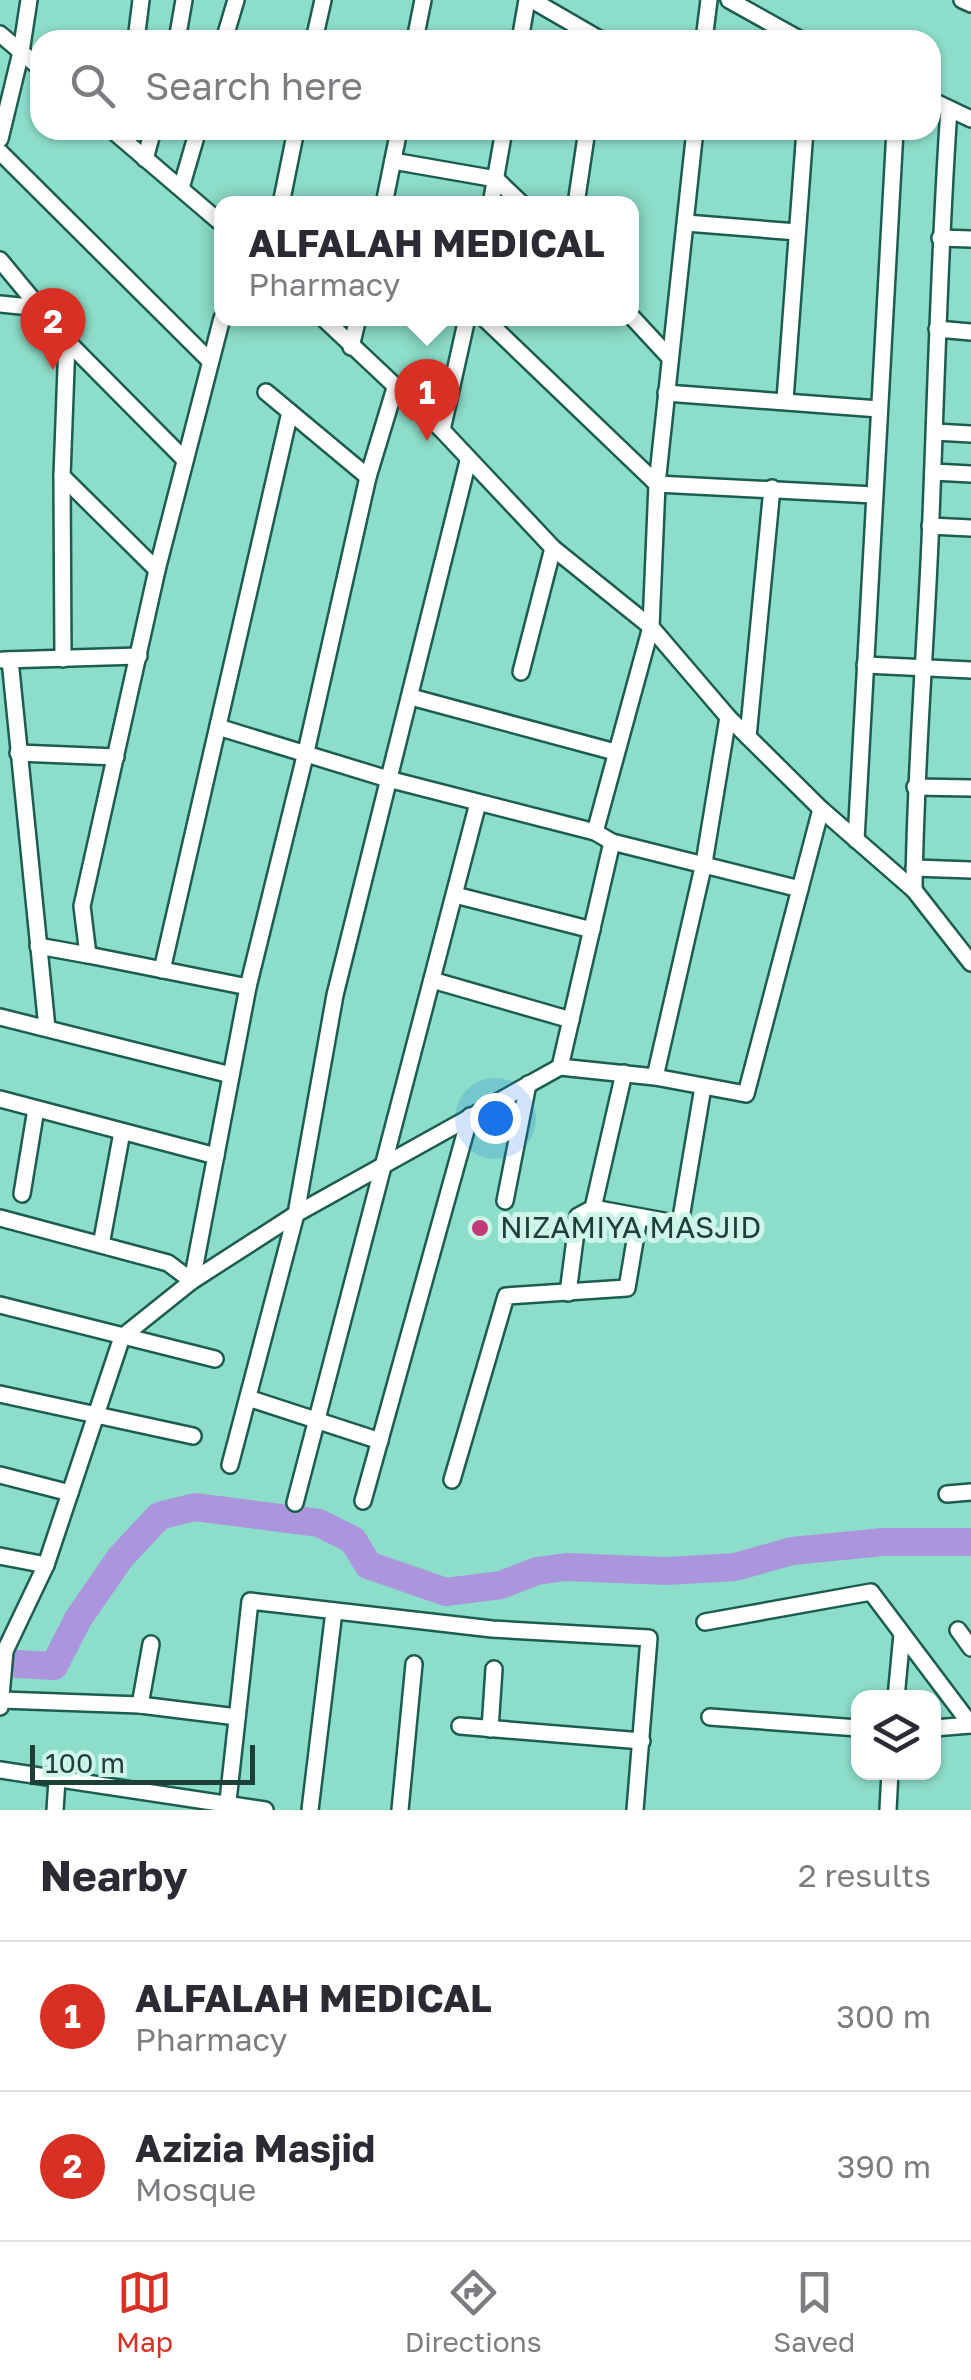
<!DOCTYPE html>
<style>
:root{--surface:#fff;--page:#f7f7f7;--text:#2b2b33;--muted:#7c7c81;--line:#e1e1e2;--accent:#d93025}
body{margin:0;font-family:"Golos Text",sans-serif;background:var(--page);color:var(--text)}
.controls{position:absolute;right:30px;bottom:30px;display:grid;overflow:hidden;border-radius:20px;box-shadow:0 2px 8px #0004}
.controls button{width:90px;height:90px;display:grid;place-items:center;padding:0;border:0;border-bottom:2px solid var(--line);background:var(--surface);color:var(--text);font:50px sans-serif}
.scale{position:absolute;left:30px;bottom:25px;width:225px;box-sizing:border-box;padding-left:10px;border:5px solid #1d3f38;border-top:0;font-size:28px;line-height:35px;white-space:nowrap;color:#1d3f38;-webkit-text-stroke:8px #cef5ea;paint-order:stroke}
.you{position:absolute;left:495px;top:1118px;width:35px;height:35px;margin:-25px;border:8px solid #fff;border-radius:50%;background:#1a73e8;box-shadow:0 0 0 15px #1a73e833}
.badge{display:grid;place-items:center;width:65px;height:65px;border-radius:50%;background:var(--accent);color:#fff;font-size:32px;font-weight:700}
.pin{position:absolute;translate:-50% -82px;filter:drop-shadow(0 2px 5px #0008)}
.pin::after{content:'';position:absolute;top:52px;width:35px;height:30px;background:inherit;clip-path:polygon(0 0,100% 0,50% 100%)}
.popup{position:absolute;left:214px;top:196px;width:425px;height:130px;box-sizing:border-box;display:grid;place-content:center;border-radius:20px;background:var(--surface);filter:drop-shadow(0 2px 8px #0005);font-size:32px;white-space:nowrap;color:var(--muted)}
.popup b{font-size:38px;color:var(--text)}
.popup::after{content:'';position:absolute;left:50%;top:100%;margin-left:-20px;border:20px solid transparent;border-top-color:var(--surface)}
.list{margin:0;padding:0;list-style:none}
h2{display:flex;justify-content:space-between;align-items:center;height:130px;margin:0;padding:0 40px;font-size:42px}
h2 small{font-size:32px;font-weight:400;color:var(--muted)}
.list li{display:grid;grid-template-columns:65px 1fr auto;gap:30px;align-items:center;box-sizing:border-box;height:150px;padding:0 40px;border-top:2px solid var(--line)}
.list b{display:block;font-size:38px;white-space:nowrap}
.list p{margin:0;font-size:32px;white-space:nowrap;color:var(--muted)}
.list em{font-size:32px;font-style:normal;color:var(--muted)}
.icon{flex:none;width:55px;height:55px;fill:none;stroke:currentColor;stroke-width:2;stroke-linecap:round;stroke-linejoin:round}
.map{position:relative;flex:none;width:971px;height:1810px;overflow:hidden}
.search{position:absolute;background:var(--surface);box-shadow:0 2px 8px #0004;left:30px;right:30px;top:30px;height:110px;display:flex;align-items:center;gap:25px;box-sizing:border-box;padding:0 35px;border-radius:30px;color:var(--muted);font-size:38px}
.sheet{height:430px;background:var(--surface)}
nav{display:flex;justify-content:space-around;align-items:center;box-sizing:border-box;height:140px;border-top:2px solid var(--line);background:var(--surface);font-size:28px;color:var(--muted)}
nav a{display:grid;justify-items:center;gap:5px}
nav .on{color:var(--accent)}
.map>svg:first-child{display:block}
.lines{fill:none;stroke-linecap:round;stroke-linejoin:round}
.river{stroke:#ab96de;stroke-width:28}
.minor-casing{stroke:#1d5d50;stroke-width:20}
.minor{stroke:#fff;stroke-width:15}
.poi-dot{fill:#c23a78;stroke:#cef5ea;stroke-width:4}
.labels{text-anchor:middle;stroke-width:10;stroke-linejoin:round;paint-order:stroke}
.poi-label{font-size:30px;fill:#1d3f38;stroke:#cef5ea;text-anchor:start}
</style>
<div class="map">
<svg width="971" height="1810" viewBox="0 0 971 1810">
<rect width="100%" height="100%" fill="#8cddc9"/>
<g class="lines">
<path class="river" d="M0 1663 54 1666 78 1619 120 1558 159 1516 195 1507 319 1523 353 1540 368 1565 446 1592 501 1585 537 1571 566 1567 667 1571 735 1567 792 1551 883 1542H971"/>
<g class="minor-casing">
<g id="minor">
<path d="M532 0 601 40"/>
<path d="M729 0 801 40"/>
<path d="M962 0 971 4"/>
<path d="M0 34 40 68"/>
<path d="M136 40 141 0"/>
<path d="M177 40 184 0"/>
<path d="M224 40 236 0"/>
<path d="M314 40 323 0"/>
<path d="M415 40 423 0"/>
<path d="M520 40 527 0"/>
<path d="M704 40 709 0"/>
<path d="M931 100 971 119"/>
<path d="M112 130 222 224"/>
<path d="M0 139 21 52 29 0"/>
<path d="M0 152 209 360"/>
<path d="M145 159 153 130"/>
<path d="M393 161 496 179 522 204"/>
<path d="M181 188 198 130"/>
<path d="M281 204 296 130"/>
<path d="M384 204 399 130"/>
<path d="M491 204 504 130"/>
<path d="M576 204 587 130"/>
<path d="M686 223 797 232"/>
<path d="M940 238 971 239"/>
<path d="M0 260 67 341 185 460"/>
<path d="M0 304 40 308"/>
<path d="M632 317 670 358"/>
<path d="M222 318 157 570 82 906 88 955 248 987"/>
<path d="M323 318 442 430 553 548 651 627 728 717 821 809 914 890 971 963"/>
<path d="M484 318 657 484 874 495"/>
<path d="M937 329 971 332"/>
<path d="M351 347 358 318"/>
<path d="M266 392 368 477"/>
<path d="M666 393 879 409"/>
<path d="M785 400 805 130"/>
<path d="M442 430 467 318"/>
<path d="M935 432 971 434"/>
<path d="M933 472 971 474"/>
<path d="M62 476 157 570"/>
<path d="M930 526 971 528"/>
<path d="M63 659 62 476 67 341"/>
<path d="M3 660 139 656"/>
<path d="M10 660 47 1028"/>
<path d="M865 665 971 670"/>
<path d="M521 672 553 548"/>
<path d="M411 697 615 752"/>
<path d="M218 727 388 779 595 832 612 842 800 889"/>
<path d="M748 737 772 488"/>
<path d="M18 753 116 757"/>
<path d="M915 787 971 788"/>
<path d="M595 832 651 627 657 484 695 130"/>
<path d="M856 840 895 130"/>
<path d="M914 868 971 870"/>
<path d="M914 890C915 774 925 658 930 541 936 397 939 253 949 109"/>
<path d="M455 895 592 930"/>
<path d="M38 946 88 955"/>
<path d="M162 970 290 412"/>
<path d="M432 980 571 1020"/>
<path d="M0 1017 231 1075"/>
<path d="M560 1067 612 842"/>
<path d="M655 1077 704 863 728 717"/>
<path d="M0 1099 216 1156"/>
<path d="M22 1194 36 1109"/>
<path d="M505 1201 528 1084"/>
<path d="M593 1208 680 1224 703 1087"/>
<path d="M0 1218 168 1263 192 1281 248 987 306 752 368 477 395 388"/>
<path d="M101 1245 122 1132"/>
<path d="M568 1293 578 1216 593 1208 624 1073"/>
<path d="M0 1305 215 1359"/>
<path d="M0 1394 193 1436"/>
<path d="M248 1398 380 1441"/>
<path d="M230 1465 296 1214 335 995 468 461"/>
<path d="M0 1475 70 1493"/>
<path d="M452 1480 506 1296 627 1288 639 1217"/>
<path d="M947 1494 971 1492"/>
<path d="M363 1501 470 1116"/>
<path d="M295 1503 478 803"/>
<path d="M0 1556 46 1565"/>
<path d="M705 1622 871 1592 971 1725"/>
<path d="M958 1630 971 1648"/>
<path d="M896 1698 902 1634"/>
<path d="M2 1700 140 1705 237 1717"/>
<path d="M140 1705 151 1644"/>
<path d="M0 1707 5 1651 46 1565 122 1337 192 1281 296 1214 560 1067 655 1077 746 1094 821 809"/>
<path d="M710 1717 858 1728"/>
<path d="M460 1726 642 1741"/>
<path d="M934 1728 971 1725"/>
<path d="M490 1729 494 1669"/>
<path d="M0 1770 265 1810"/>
<path d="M55 1810 57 1780"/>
<path d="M227 1810 250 1601 492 1629 649 1638 635 1810"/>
<path d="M310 1810 334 1611"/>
<path d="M400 1810 414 1664"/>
<path d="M888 1810 890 1772"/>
</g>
</g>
<use href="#minor" class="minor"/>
</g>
<circle class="poi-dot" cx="480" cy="1228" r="10"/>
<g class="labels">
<g class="poi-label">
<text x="500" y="1238">NIZAMIYA MASJID</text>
</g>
</g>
</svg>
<div class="controls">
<button><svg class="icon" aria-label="layers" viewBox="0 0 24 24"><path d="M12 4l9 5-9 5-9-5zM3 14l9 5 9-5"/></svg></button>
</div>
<div class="scale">100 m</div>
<div class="you"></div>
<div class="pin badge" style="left:427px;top:441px">1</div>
<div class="popup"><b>ALFALAH MEDICAL</b>Pharmacy</div>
<div class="pin badge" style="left:53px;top:370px">2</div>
<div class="search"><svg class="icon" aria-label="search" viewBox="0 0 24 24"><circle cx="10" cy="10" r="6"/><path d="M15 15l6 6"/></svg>Search here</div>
</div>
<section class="sheet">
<h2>Nearby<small>2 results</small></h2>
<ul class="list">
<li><span class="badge">1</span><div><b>ALFALAH MEDICAL</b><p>Pharmacy</p></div><em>300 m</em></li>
<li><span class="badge">2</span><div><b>Azizia Masjid</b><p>Mosque</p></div><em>390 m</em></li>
</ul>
</section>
<nav>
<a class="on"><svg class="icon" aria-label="map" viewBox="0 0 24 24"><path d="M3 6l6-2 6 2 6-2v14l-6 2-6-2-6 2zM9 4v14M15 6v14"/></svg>Map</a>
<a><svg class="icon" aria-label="directions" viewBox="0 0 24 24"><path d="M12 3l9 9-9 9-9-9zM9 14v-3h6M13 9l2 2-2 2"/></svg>Directions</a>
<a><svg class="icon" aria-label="saved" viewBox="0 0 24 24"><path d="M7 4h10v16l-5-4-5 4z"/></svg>Saved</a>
</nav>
